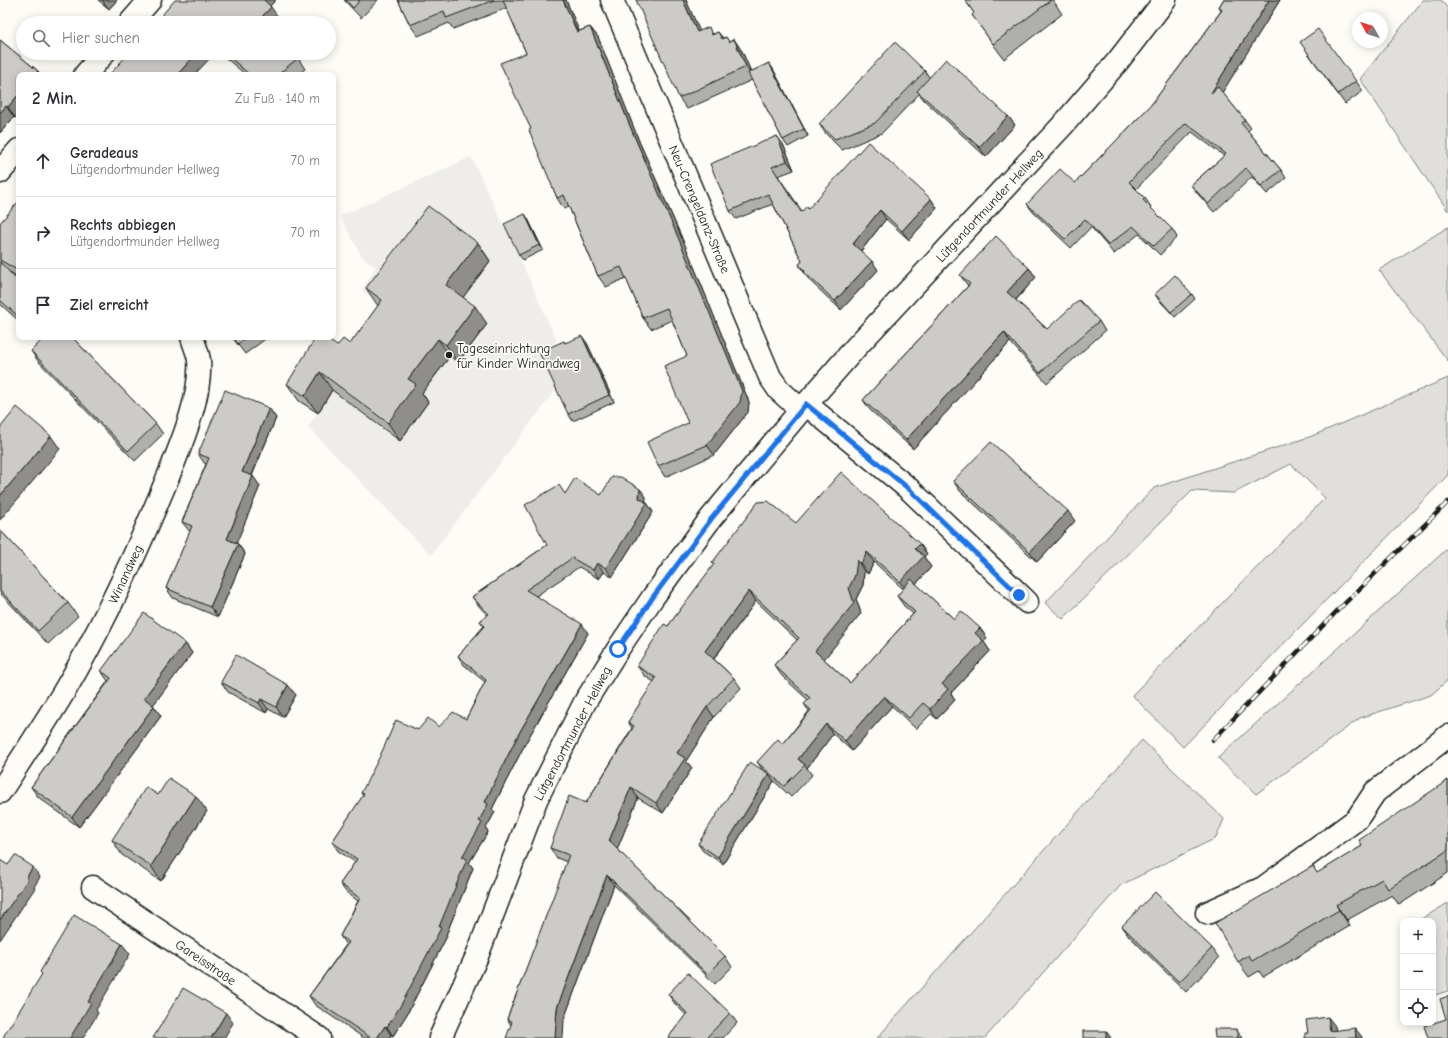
<!DOCTYPE html>
<html lang="de">
<meta charset="utf-8">
<style>
:root{--surface:#fff;--page:#f2f2f3;--text:#2b2b33;--muted:#7c7c81;--line:#e1e1e2}
body{margin:0;font-family:"Comic Neue",sans-serif;background:var(--page);color:var(--text)}
.controls{position:absolute;right:12px;bottom:12px;display:grid;overflow:hidden;border-radius:8px;box-shadow:0 2px 10px #0003}
.controls button{width:36px;height:36px;display:grid;place-items:center;padding:0;border:0;border-bottom:1px solid var(--line);background:var(--surface);color:var(--text);font:20px sans-serif}
.compass{position:absolute;left:1352px;top:12px;width:36px;height:36px;border-radius:50%;background:var(--surface);box-shadow:0 2px 10px #0003;rotate:309deg}
.stop{position:absolute;width:12px;height:12px;margin:-9px;border:3px solid #1a73e8;border-radius:50%;background:#fff}
.stop.end{background:#1a73e8;border-color:#fff;box-shadow:0 1px 4px #0008}
.list{margin:0;padding:0;list-style:none}
h2{display:flex;justify-content:space-between;align-items:center;height:52px;margin:0;padding:0 16px;font-size:17px}
h2 small{font-size:13px;font-weight:400;color:var(--muted)}
.list li{display:grid;grid-template-columns:26px 1fr auto;gap:12px;align-items:center;box-sizing:border-box;height:72px;padding:0 16px;border-top:1px solid var(--line)}
.list b{display:block;font-size:15px;white-space:nowrap}
.list p{margin:0;font-size:13px;white-space:nowrap;color:var(--muted)}
.list em{font-size:13px;font-style:normal;color:var(--muted)}
.icon{flex:none;width:22px;height:22px;fill:none;stroke:currentColor;stroke-width:2;stroke-linecap:round;stroke-linejoin:round}
.map{position:relative;flex:none;width:1448px;height:1038px;overflow:hidden}
.search{position:absolute;background:var(--surface);box-shadow:0 2px 10px #0003;left:16px;top:16px;width:320px;height:44px;display:flex;align-items:center;gap:10px;box-sizing:border-box;padding:0 14px;border-radius:22px;color:var(--muted);font-size:15px}
.panel{position:absolute;background:var(--surface);box-shadow:0 2px 10px #0003;left:16px;top:72px;width:320px;height:268px;border-radius:8px}
.map>svg:first-child{display:block}
.built{fill:#eeede9}
.green{fill:#e0dfdb;stroke:#7e7e7c}
.lines{fill:none;stroke-linecap:round;stroke-linejoin:round}
.minor-casing{stroke:#1c1c1c;stroke-width:25}
.major-casing{stroke:#1c1c1c;stroke-width:25}
.minor{stroke:#fdfcf7;stroke-width:22}
.major{stroke:#fdfcf7;stroke-width:22}
.rail-casing{stroke:#1c1c1c;stroke-width:4.5}
.rail{stroke:#fdfcf7;stroke-width:3;stroke-dasharray:9;stroke-linecap:butt}
.wall{fill:#afafac;stroke:#1c1c1c;fill-rule:evenodd}
.shaded-wall{fill:#8f8e8c;stroke:#1c1c1c}
.building{fill:#cccbc8;stroke:#1c1c1c}
.route{stroke:#1a73e8;stroke-width:5}
.poi-dot{fill:#1c1c1c;stroke:#fdfcf7;stroke-width:1.5}
.labels{text-anchor:middle;stroke-width:3.5;stroke-linejoin:round;paint-order:stroke}
.street-label{font-size:13px;fill:#1c1c1c;stroke:#fdfcf7}
.poi-label{font-size:13px;fill:#1c1c1c;stroke:#fdfcf7;text-anchor:start}
</style>
<div class="map">
<svg width="1448" height="1038" viewBox="0 0 1448 1038">
<rect width="100%" height="100%" fill="#fdfcf7"/>
<filter id="ink" filterUnits="userSpaceOnUse"><feTurbulence type="fractalNoise" baseFrequency=".025" numOctaves="2"/><feDisplacementMap in="SourceGraphic" scale="8" xChannelSelector="R" yChannelSelector="G"/><feConvolveMatrix kernelMatrix="1 2 1 2 8 2 1 2 1" color-interpolation-filters="sRGB"/></filter>
<g filter="url(#ink)">
<path class="built" d="M471 157 520 259 557 341 540 351 557 388 431 555 308 427 336 383 389 314 376 287 369 296 362 290 376 267 362 257 340 216Z"/>
<g class="green">
<path d="M1423 0H1441L1448 9V211L1360 79Z"/>
<path d="M1448 227V361L1379 270Z"/>
<path d="M1448 378V475L1183 747 1132 695 1325 498 1291 464 1234 493 1192 491 1063 619 1045 603 1154 488 1312 436Z"/>
<path d="M1448 548V680L1431 695 1360 718 1256 794 1218 758Z"/>
<path d="M1142 740 1224 819 1216 838 1121 885 985 1038H877Z"/>
<path d="M1448 903V991L1435 995 1433 991V921H1418Z"/>
</g>
<g class="lines">
<g class="minor-casing">
<g id="minor">
<path d="M612 0 770 377 779 390 801 410"/>
<path d="M130 23 150 0"/>
<path d="M85 75 104 53"/>
<path d="M0 172 19 150"/>
<path d="M806 404 909 489 1027 602"/>
<path d="M0 792C22 758 44 725 65 690 105 622 138 550 168 477 181 445 202 395 199 360 198 353 194 344 192 337"/>
<path d="M93 887 319 1038"/>
<path d="M1207 913 1263 888 1334 836 1357 819 1375 792 1448 736"/>
</g>
</g>
<g class="major-casing">
<path id="major" d="M440 1038 477 956 536 800 585 702 618 649 653 597 711 518 801 410 857 346 1062 126 1118 61 1165 0"/>
</g>
<use href="#minor" class="minor"/>
<use href="#major" class="major"/>
<g class="rail-casing">
<path id="rail" d="M1213 740 1337 611 1448 502"/>
</g>
<use href="#rail" class="rail"/>
</g>
<g class="wall">
<path d="M98 0H117L109 9Z"/>
<path d="M344 0H378L361 18Z"/>
<path d="M398 0H566L579 31 590 27 598 37 639 141 688 252 749 402 748 412 714 455 665 477 658 466 688 423 687 356 672 320 651 329 643 318 626 278 606 287 598 276 569 207 564 209 557 198 531 129 526 53 507 8 453 29 449 23 418 36 410 25Z"/>
<path d="M686 0 699 31 714 34 718 32 723 38 726 37 729 42 742 51 751 72 769 63 773 69 808 136 788 147 783 140 752 80 687 109 679 98Z"/>
<path d="M965 0H1053L1062 14 1004 59 972 15 974 13Z"/>
<path d="M1223 0H1280L1222 92 1245 120 1251 128 1248 131 1281 170 1286 178 1267 194 1252 177 1214 212 1197 193 1191 185 1224 156 1192 132 1136 189 1145 198 1151 207H1150L1172 229 1177 237 1160 255 1139 234 1114 254 1091 227 1071 248 1033 212 1027 204 1075 183 1151 105 1221 11 1219 7Z"/>
<path d="M0 40 38 71 40 75H19V113L15 118 14 117 0 133Z"/>
<path d="M1307 52 1356 81 1363 91 1345 104Z"/>
<path d="M216 53H292L298 58 305 69 297 75H246L221 54 220 56Z"/>
<path d="M925 71 929 77 1008 116 1015 125 986 157 924 100 919 94 882 133 842 150 826 134 819 124Z"/>
<path d="M783 144 794 170 778 176 802 211 807 206 809 209 931 199 937 208 909 240 886 219 861 251 878 270 841 310 810 281 799 265 802 261 773 204 736 219 730 211Z"/>
<path d="M19 203V278L10 272 19 282V321L0 304V223Z"/>
<path d="M528 219 543 250 523 260 519 255Z"/>
<path d="M478 243 490 261 463 297 487 324 458 363 450 356 422 393 428 402 400 441 332 390 318 413 299 401 287 384 337 346 350 344 378 306 366 288Z"/>
<path d="M1029 268 1036 277 1016 300 1047 329 1099 321 1105 331 1047 383 1010 342 913 449 870 410 863 400 968 286 960 275Z"/>
<path d="M1155 294H1192L1195 299 1175 317 1158 299Z"/>
<path d="M37 337H72L156 424 163 434 135 461 38 361 31 351 41 341Z"/>
<path d="M232 337H268L245 354Z"/>
<path d="M564 341 566 343H587L614 402 573 421 568 414Z"/>
<path d="M269 408 276 418 252 476 260 486 236 543 238 544 245 554 218 617 173 598 166 588 190 532 182 522 206 464H205L198 454Z"/>
<path d="M953 481 1075 521 1037 562 960 491Z"/>
<path d="M640 489 646 497 645 502 647 503 653 512 612 577 604 572 599 579 579 567 536 596 588 633 525 744 492 809 495 812 486 828 488 832 469 863 473 868 446 935 447 936 407 1014 393 1036 391 1035 389 1038H364L315 1005 309 996 346 945 340 936 358 901 346 892 340 884 355 862 338 851 332 842 363 796 361 793 418 730 439 727 466 719 485 682 464 665 458 656 484 626 480 621 487 615 478 605 472 597 547 545 565 494 601 495Z"/>
<path d="M796 523 920 544 927 554 924 557 931 567 916 584 954 619 987 638 984 642 990 651 951 693 955 700 937 719 931 714 916 729 892 706 852 751 833 734 807 768 812 775 791 797 774 781 723 864 703 851 698 844 763 770 757 762 783 744 809 711 804 704 808 700 782 676 774 665 797 640 756 601 714 659 734 678 741 688 714 717 686 761 692 768 663 813 638 798 617 849 725 956 732 967 715 984 614 885 564 1019 511 1025 507 1019 567 862 557 858 550 848 586 803 632 728 628 722 654 682 645 676 637 666 668 626 714 565 712 563ZM874 562 903 589 897 596 904 606 913 614 850 683 824 659 861 613 856 599 863 585 864 571 868 574Z"/>
<path d="M0 530 68 603 78 616 48 644 0 593Z"/>
<path d="M185 643 192 653 153 705 161 716 79 827 38 797 31 787 108 681 101 671Z"/>
<path d="M221 682 296 695 283 717 268 709 266 713 228 692Z"/>
<path d="M1448 780V873L1399 905 1392 895 1347 920 1350 926 1263 977 1259 971 1249 977 1238 962 1318 873 1362 846Z"/>
<path d="M158 795 207 811 161 881 122 855 112 840Z"/>
<path d="M1122 926 1212 948 1219 958 1186 992 1129 936Z"/>
<path d="M668 994 730 1013 737 1023 723 1038H668L686 1015 675 1004Z"/>
</g>
<g class="shaded-wall">
<path d="M102 0H117L109 9Z"/>
<path d="M263 0H276L269 7Z"/>
<path d="M563 0H566L584 43 577 32Z"/>
<path d="M683 0H686L705 43 697 32Z"/>
<path d="M1269 0H1280L1217 101 1211 93Z"/>
<path d="M271 7 278 17 273 23H259L258 21Z"/>
<path d="M590 27 598 37 639 141 688 252 749 402 748 412 714 455 707 445 742 391 632 131Z"/>
<path d="M734 39 742 51 754 79 746 67Z"/>
<path d="M197 53H215L194 75H177Z"/>
<path d="M218 53H221V54L220 56Z"/>
<path d="M769 63 773 69 808 136 804 129Z"/>
<path d="M38 71 40 75H35Z"/>
<path d="M19 94V113L15 118 8 107Z"/>
<path d="M6 106 14 117 0 133V113Z"/>
<path d="M1008 116 1015 125 986 157 979 147Z"/>
<path d="M777 136 783 144 794 170 787 161Z"/>
<path d="M931 199 937 208 909 240 902 231Z"/>
<path d="M880 210 886 219 859 253 853 244Z"/>
<path d="M525 214 528 219 543 250 539 245Z"/>
<path d="M478 243 490 261 459 303 446 285Z"/>
<path d="M872 261 878 270 841 310 835 301Z"/>
<path d="M1029 268 1036 277 1014 302 1007 292Z"/>
<path d="M475 306 487 324 458 363 446 345Z"/>
<path d="M1004 332 1010 342 913 449 906 440Z"/>
<path d="M582 336 587 343 614 402 609 395Z"/>
<path d="M438 339 450 356 422 393 428 402 400 441 388 423 408 379Z"/>
<path d="M320 372 332 390 318 413 305 396Z"/>
<path d="M269 408 276 418 249 482 242 472Z"/>
<path d="M51 436 60 449 0 520V496Z"/>
<path d="M253 476 260 486 234 549 227 539Z"/>
<path d="M640 489 646 497 645 506 647 503 653 512 612 577 606 568 639 498Z"/>
<path d="M1068 511 1075 521 1037 562 1030 552Z"/>
<path d="M238 544 245 554 218 617 210 607Z"/>
<path d="M920 544 927 554 924 557 931 567 908 593 900 582 915 549Z"/>
<path d="M867 552 874 562 868 574 861 564Z"/>
<path d="M857 560 864 571 863 585 856 599 861 613 822 662 815 651 849 588Z"/>
<path d="M597 563 604 572 599 579 593 570Z"/>
<path d="M749 591 756 601 712 661 705 651Z"/>
<path d="M582 624 588 633 525 744 492 809 495 812 486 828 488 832 469 863 473 868 446 935 447 936 407 1014 393 1036 387 1027 439 927 462 857 485 802 518 735Z"/>
<path d="M980 628 987 638 984 642 990 651 951 693 955 700 937 719 930 709 942 684 975 633Z"/>
<path d="M185 643 192 653 151 708 144 698Z"/>
<path d="M288 685 296 695 283 717 276 707Z"/>
<path d="M884 696 892 706 852 751 845 741Z"/>
<path d="M261 699 268 709 266 713 259 703Z"/>
<path d="M154 706 161 716 79 827 72 817Z"/>
<path d="M707 707 714 717 686 761 692 768 663 813 656 803 677 753Z"/>
<path d="M826 724 833 734 807 768 805 765 798 759Z"/>
<path d="M769 774 774 781 723 864 718 857Z"/>
<path d="M631 787 638 798 616 852 609 841Z"/>
<path d="M196 796 207 811 161 881 151 866Z"/>
<path d="M33 867 40 877 34 887 35 888 0 940V920L26 878Z"/>
<path d="M607 875 614 885 564 1019 563 1038H555L557 1008Z"/>
<path d="M1336 905 1347 920 1350 926 1339 910Z"/>
<path d="M122 944 130 954 96 1010 98 1013 83 1038H70L88 1002Z"/>
<path d="M226 1013 233 1023 224 1038H211Z"/>
<path d="M1328 1017 1335 1026 1337 1038 1330 1031Z"/>
<path d="M385 1026 391 1035 389 1038H377Z"/>
<path d="M1355 1028 1362 1037V1038H1356Z"/>
<path d="M1236 1029 1242 1038H1237Z"/>
<path d="M1106 1031 1111 1038H1106Z"/>
</g>
<g class="building">
<path d="M175 0H264L271 7 258 21 260 23H155Z"/>
<path d="M346 0H360L353 8Z"/>
<path d="M398 0H494L446 18 444 11 410 25Z"/>
<path d="M503 0H563L577 32 590 27 632 131 680 242 742 391 740 402 707 445 658 466 647 442 688 423 664 366 687 356 667 308 643 318 621 267 598 276 564 195 557 198 529 130 531 129 500 63 526 53Z"/>
<path d="M636 0H683L697 32 709 27 712 35 718 32 722 39 726 37 729 42 734 39 746 67 679 98Z"/>
<path d="M965 0H1051L993 44 972 15 974 13Z"/>
<path d="M1223 0H1269L1211 93 1218 87 1245 120 1241 123 1281 170 1261 186 1246 168 1208 204 1191 185 1226 154 1186 123 1129 182 1145 198 1143 200 1172 229 1154 246 1133 226 1108 245 1085 219 1065 239 1027 204 1060 169 1075 183 1151 105 1222 10 1219 7Z"/>
<path d="M1318 29 1356 81 1338 94 1300 42Z"/>
<path d="M0 40 38 71 35 75H19V94L8 107 6 106 0 113Z"/>
<path d="M895 42 925 71 875 123 835 139 819 124Z"/>
<path d="M129 53H197L177 75H109Z"/>
<path d="M225 53H292L298 58 281 72 285 75H250Z"/>
<path d="M946 59 1008 116 979 147 917 91Z"/>
<path d="M769 63 804 129 783 140 748 73Z"/>
<path d="M777 136 787 161 772 167 801 212 807 206 808 209 868 142 931 199 902 231 880 210 853 244 872 261 835 301 804 272 805 271 799 265 802 261 768 194 730 211 710 164Z"/>
<path d="M18 202 19 203V271L0 260V223Z"/>
<path d="M428 206 478 243 446 285 475 306 446 345 438 339 408 379 416 384 388 423 320 372 305 396 287 384 316 337H324L337 346 343 339 350 344 382 300 366 288Z"/>
<path d="M525 214 539 245 519 255 504 224Z"/>
<path d="M996 236 1029 268 1007 292 1047 329 1079 300 1099 321 1040 373 1004 332 906 440 863 400 970 284 960 275Z"/>
<path d="M0 262 19 282V317L0 300Z"/>
<path d="M1175 275 1192 294 1171 312 1155 294Z"/>
<path d="M582 336 609 395 568 414 539 352 564 341 565 343Z"/>
<path d="M42 337H72L156 424 128 451 31 351 43 339Z"/>
<path d="M233 337H247L238 344Z"/>
<path d="M225 390 269 408 242 472 253 476 227 539 238 544 210 607 166 588 192 526 182 522 209 458 198 454Z"/>
<path d="M17 407 51 436 0 496V428Z"/>
<path d="M991 442 1068 511 1030 552 953 481Z"/>
<path d="M841 472 920 544 915 549 924 556 900 582 867 552 861 564 857 560 855 575 849 588 854 603 815 651 850 683 915 612 897 596 911 579 954 619 961 611 980 628 975 633 983 641 942 684 948 689 930 709 923 703 909 718 884 696 845 741 826 724 798 759 805 765 784 786 757 762 778 739 783 744 811 710 804 704 810 698 774 665 799 638 749 591 705 651 734 678 707 707 677 753 685 758 656 803 631 787 609 841 725 956 707 974 607 875 557 1008 555 1038H506L512 1022 507 1019 569 855 550 848 569 796 586 803 634 726 628 722 656 678 637 666 664 624 668 626 714 564 712 563 758 502 768 501 796 523Z"/>
<path d="M612 477H621L640 489 639 498 647 503 606 568 597 563 593 570 572 558 526 590 582 624 518 735 485 802 488 804 479 821 482 823 462 857 467 859 439 927 441 928 401 1005 387 1027 385 1026 377 1038H371L309 996 349 942 340 936 360 898 340 884 357 859 332 842 364 794 361 793 380 756 396 720 418 730 428 718 439 727 453 712 466 719 486 680 458 656 484 626 480 621 489 614 472 597 547 545 525 505 559 485 565 494 575 478 601 495Z"/>
<path d="M0 530 68 603 38 631 0 590Z"/>
<path d="M144 613 185 643 144 698 154 706 72 817 31 787 111 678 101 671Z"/>
<path d="M236 655 288 685 276 707 261 699 259 703 221 682Z"/>
<path d="M750 762 769 774 718 857 698 844Z"/>
<path d="M169 778 196 796 151 866 112 840 146 787 158 795Z"/>
<path d="M1448 780V850L1388 889 1382 879 1336 905 1339 910 1252 961 1249 955 1238 962 1215 923 1313 866 1317 873 1362 846 1359 840Z"/>
<path d="M15 855 33 867 26 878 28 879 0 920V860L8 865Z"/>
<path d="M1155 892 1212 948 1179 982 1122 926Z"/>
<path d="M74 915 122 944 88 1002 91 1003 70 1038H5L3 1037 42 974 40 972Z"/>
<path d="M688 973 730 1013 706 1038H668L687 1013 668 994Z"/>
<path d="M183 988 226 1013 211 1038H153Z"/>
<path d="M1448 996V1038H1428L1424 1026 1446 1019 1440 999Z"/>
<path d="M1328 1017 1330 1031 1355 1028 1356 1038H1305V1033H1308L1306 1020Z"/>
<path d="M1214 1029H1236L1237 1038H1215Z"/>
<rect x="1083" y="1031" width="23" height="7"/>
</g>
</g>
<g class="lines" filter="url(#ink)">
<path class="route" d="M618 649 653 597 712 518 806 404 909 489 1019 595"/>
</g>
<circle class="poi-dot" cx="449" cy="355" r="4"/>
<g class="labels">
<g class="street-label">
<text transform="translate(989 205) rotate(-47)" y="5">Lütgendortmunder Hellweg</text>
<text transform="translate(700 209) rotate(67)" y="5">Neu-Crengeldanz-Straße</text>
<text transform="translate(125 574) rotate(-65)" y="5">Winandweg</text>
<text transform="translate(572 733) rotate(-62)" y="5">Lütgendortmunder Hellweg</text>
<text transform="translate(206 962) rotate(34)" y="5">Gareisstraße</text>
</g>
<g class="poi-label">
<text x="457" y="353">Tageseinrichtung<tspan x="457" dy="15">für Kinder Winandweg</tspan></text>
</g>
</g>
</svg>
<div class="controls">
<button>+</button>
<button>−</button>
<button><svg class="icon" aria-label="locate" viewBox="0 0 24 24"><circle cx="12" cy="12" r="6"/><path d="M12 2v4M12 18v4M2 12h4M18 12h4"/></svg></button>
</div>
<svg class="compass" viewBox="-18 -18 36 36"><path d="M0-13l5 13h-10z" fill="#e53935"/><path d="M0 13l5-13h-10z" fill="#7c7c81"/></svg>
<div class="stop" style="left:618px;top:649px"></div>
<div class="stop end" style="left:1019px;top:595px"></div>
<div class="search"><svg class="icon" aria-label="search" viewBox="0 0 24 24"><circle cx="10" cy="10" r="6"/><path d="M15 15l6 6"/></svg>Hier suchen</div>
<section class="panel">
<h2>2 Min.<small>Zu Fuß · 140 m</small></h2>
<ul class="list">
<li><svg class="icon" aria-label="ahead" viewBox="0 0 24 24"><path d="M12 20V5M6 11l6-6 6 6"/></svg><div><b>Geradeaus</b><p>Lütgendortmunder Hellweg</p></div><em>70 m</em></li>
<li><svg class="icon" aria-label="right" viewBox="0 0 24 24"><path d="M7 20v-9h11M14 6l5 5-5 5"/></svg><div><b>Rechts abbiegen</b><p>Lütgendortmunder Hellweg</p></div><em>70 m</em></li>
<li><svg class="icon" aria-label="arrive" viewBox="0 0 24 24"><path d="M6 21V4h12l-3 4 3 4H6"/></svg><div><b>Ziel erreicht</b></div></li>
</ul>
</section>
</div>
